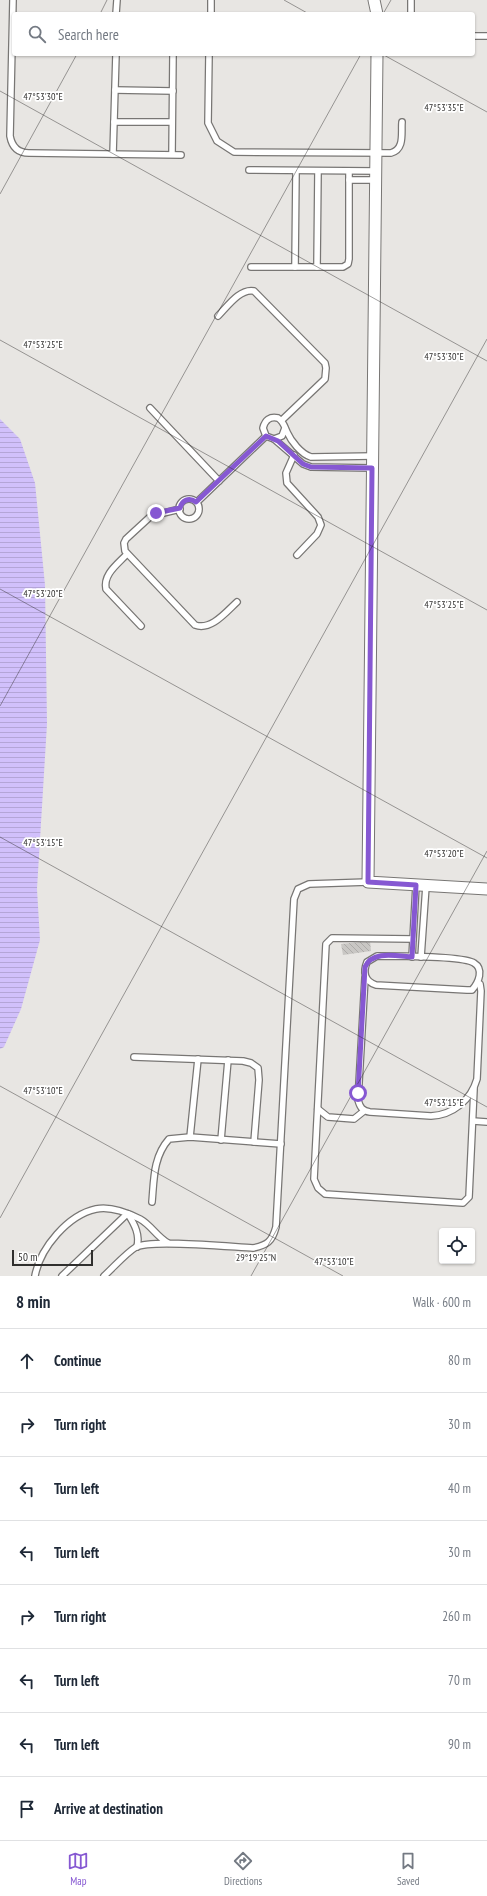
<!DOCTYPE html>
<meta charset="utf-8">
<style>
:root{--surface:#fff;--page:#f2f2f3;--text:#1f2937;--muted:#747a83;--line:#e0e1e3;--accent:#8658d2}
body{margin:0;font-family:"PT Sans Narrow",sans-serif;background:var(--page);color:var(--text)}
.controls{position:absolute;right:12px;bottom:12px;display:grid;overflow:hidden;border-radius:4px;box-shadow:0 1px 3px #0004}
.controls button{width:36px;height:36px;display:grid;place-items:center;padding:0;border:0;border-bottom:1px solid var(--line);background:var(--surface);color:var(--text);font:20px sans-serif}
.scale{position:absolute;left:12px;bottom:10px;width:81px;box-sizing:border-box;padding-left:4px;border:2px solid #302f2e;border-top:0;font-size:11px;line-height:14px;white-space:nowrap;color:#302f2e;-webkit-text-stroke:3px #fff;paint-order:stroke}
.stop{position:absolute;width:12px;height:12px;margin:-9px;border:3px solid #8658d2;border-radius:50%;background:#fff}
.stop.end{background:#8658d2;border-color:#fff;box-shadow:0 1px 4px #0008}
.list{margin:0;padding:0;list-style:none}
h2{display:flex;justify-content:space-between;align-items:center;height:52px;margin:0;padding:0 16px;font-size:17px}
h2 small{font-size:13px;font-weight:400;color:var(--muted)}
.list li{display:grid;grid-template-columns:26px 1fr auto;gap:12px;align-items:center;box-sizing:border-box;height:64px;padding:0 16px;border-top:1px solid var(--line)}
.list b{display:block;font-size:15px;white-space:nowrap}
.list em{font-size:13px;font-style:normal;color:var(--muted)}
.icon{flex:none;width:22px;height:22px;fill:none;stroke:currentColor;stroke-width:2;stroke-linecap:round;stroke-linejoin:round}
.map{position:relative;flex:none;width:487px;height:1276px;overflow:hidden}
.search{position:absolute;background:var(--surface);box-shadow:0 1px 3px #0004;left:12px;right:12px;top:12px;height:44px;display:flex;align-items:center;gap:10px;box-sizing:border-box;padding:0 14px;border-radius:4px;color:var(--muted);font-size:15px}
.sheet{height:564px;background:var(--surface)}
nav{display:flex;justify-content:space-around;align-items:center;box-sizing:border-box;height:56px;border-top:1px solid var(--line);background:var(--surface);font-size:11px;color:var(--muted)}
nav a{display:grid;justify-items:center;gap:2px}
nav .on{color:var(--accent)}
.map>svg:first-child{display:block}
.water{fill:url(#water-rules)}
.building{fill:url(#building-back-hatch)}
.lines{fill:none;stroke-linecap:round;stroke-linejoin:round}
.service-casing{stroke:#787674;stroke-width:8}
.minor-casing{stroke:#787674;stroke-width:13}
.service{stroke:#fff;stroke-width:5.5}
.minor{stroke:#fff;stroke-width:11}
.route{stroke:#8658d2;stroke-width:5}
.ticks{fill:none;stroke:#302f2e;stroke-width:1;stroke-opacity:0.45}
.ticks-label{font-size:10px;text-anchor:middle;fill:#302f2e;stroke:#fff;stroke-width:3.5;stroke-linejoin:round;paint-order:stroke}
</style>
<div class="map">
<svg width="487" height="1276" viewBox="0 0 487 1276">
<defs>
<pattern id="water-rules" width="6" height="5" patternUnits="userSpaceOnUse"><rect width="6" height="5" fill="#d1c0fb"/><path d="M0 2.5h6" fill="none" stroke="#b4a5d7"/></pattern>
<pattern id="building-back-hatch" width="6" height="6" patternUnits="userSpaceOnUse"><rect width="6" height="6" fill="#c9c7c4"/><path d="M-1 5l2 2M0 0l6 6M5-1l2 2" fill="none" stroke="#adaba9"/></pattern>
</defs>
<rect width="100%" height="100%" fill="#e8e6e3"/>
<path class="water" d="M0 419 20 439 35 483 45 585 47 724 37 889 40 940 21 1009 4 1047 0 1049Z"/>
<path class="building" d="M370 941 371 951 343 955 341 944Z"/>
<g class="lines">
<g class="service-casing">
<g id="service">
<path d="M13 0 10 136C12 147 18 153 29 153L181 155"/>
<path d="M116 14 117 0"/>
<path d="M211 14V0"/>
<path d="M411 14V0"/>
<path d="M473 36H487"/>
<path d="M209 54 208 123 217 141 234 152 391 153C405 149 401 133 402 122"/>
<path d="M115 90 173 91"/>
<path d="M114 122H172"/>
<path d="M113 154 116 54"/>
<path d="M172 154 173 54"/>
<path d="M249 170 376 171"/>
<path d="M349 180H375"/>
<path d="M251 267H343L348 264 349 259V171"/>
<path d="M295 267 296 171"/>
<path d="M317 267 318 171"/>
<path d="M218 316C227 307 240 288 254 291L325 363 326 368 325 379 282 420"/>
<path d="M150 408 219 481"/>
<path d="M285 428 282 436 274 439 266 436 263 428C265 420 270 416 278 418 284 422 284 426 287 432 291 441 301 454 311 457L373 456"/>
<path d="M274 439 303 464 311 467 372 468"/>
<path d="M294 455 286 473 287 483 318 517 321 525 317 534 297 555"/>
<circle cx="189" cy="509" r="10"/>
<path d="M197 502 266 436"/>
<path d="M180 509 151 516 126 539 124 543 125 551 195 625C211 631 226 612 237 602"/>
<path d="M127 554C118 564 103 574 106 589L141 626"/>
<path d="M413 939 332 938 326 944 314 1179 318 1188 325 1194 463 1203 469 1197 474 1089"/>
<path d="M377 956C393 956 464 956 474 963 484 969 479 982 472 990H467L376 985C364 981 363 972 367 962Z"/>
<path d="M412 957 416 885"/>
<path d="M421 957 426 886"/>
<path d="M365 978 358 1100C360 1107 362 1111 370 1112L431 1116C453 1115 471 1100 477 1079L481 991 480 984 478 983"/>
<path d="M134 1057 243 1061 251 1063 258 1068 259 1080 254 1142"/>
<path d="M318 1109 328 1117 354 1119 364 1111"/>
<path d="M473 1121 487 1122"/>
<path d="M190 1137 198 1059"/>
<path d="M221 1140 228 1060"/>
<path d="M152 1202C154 1180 153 1157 169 1139L190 1137 281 1144"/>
<path d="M128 1214C135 1225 140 1235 137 1247"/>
<path d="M35 1276C40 1248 68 1215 96 1209 110 1206 128 1213 140 1219 151 1225 157 1237 168 1243"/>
<path d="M62 1276 127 1214"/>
<path d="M104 1276C114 1267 125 1254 136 1247 151 1239 232 1247 253 1248 267 1245 272 1242 276 1227L294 899 298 889 309 884 368 882"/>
</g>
</g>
<g class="minor-casing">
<g id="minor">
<path d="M374 0 377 14"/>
<path d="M377 54 368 882 487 889"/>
</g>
</g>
<use href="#service" class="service"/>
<use href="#minor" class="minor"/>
</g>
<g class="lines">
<path class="route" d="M156 513 180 508C182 500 189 497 196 502L266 436 278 441 303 464 311 467 372 468 368 882 416 885 412 957C397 956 372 950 365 967L358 1093"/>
</g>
<path class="ticks" d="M284 0 309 14M100 14 107 0M383 14 391 0M382 54 487 112M0 91 487 361M0 194 77 54M0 340 487 610M0 589 487 858M0 706 361 54M0 837 487 1107M0 1086 343 1276M0 1218 487 339M251 1276 487 851"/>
<g class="ticks-label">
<text x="43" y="100">47°53'30"E</text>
<text x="444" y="111">47°53'35"E</text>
<text x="43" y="348">47°53'25"E</text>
<text x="444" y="360">47°53'30"E</text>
<text x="43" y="597">47°53'20"E</text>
<text x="444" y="608">47°53'25"E</text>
<text x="43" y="846">47°53'15"E</text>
<text x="444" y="857">47°53'20"E</text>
<text x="43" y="1094">47°53'10"E</text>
<text x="444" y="1106">47°53'15"E</text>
<text x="256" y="1261">29°19'25"N</text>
<text x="334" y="1265">47°53'10"E</text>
</g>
</svg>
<div class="controls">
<button><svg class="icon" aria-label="locate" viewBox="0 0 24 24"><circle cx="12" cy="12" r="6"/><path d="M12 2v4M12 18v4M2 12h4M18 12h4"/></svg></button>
</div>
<div class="scale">50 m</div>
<div class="stop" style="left:358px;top:1093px"></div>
<div class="stop end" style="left:156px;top:513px"></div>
<div class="search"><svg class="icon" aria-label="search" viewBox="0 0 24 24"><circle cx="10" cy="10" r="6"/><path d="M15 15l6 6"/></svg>Search here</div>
</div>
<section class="sheet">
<h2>8 min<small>Walk · 600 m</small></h2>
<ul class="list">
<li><svg class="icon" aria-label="ahead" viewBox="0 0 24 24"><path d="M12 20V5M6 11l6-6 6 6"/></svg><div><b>Continue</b></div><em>80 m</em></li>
<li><svg class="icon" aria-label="right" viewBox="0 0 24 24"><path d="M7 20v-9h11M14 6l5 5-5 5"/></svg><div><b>Turn right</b></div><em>30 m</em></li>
<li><svg class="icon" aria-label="left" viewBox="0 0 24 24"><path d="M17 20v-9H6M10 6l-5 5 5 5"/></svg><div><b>Turn left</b></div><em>40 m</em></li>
<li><svg class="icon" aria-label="left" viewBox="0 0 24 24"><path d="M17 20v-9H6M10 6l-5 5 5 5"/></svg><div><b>Turn left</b></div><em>30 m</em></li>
<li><svg class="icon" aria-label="right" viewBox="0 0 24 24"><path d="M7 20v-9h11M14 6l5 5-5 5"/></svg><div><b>Turn right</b></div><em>260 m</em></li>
<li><svg class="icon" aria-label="left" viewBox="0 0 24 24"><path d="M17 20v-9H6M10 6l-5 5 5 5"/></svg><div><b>Turn left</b></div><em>70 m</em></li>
<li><svg class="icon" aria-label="left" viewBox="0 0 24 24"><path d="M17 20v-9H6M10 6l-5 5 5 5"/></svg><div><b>Turn left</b></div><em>90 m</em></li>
<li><svg class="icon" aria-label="arrive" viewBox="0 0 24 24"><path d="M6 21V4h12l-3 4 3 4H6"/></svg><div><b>Arrive at destination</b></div></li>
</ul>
</section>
<nav>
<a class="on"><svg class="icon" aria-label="map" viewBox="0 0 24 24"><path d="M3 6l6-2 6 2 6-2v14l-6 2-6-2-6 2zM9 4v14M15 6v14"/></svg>Map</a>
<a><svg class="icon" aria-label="directions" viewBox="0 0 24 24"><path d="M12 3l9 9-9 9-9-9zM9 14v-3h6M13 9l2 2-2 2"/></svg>Directions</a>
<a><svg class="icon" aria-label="saved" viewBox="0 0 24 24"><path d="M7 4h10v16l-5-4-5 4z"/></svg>Saved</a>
</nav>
